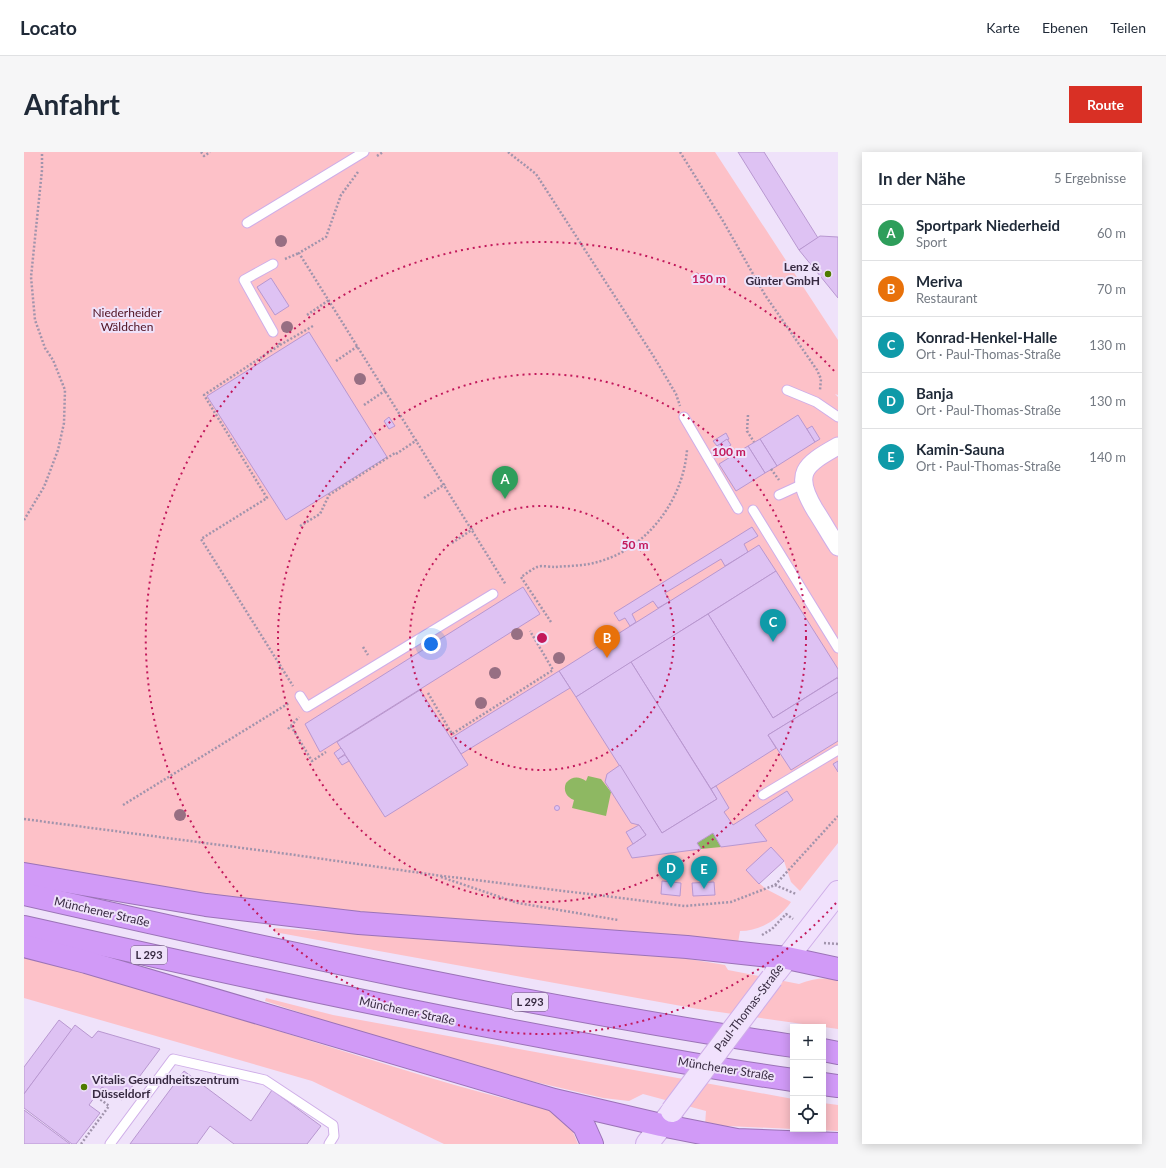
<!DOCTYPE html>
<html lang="de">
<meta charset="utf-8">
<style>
:root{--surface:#fff;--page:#f6f6f7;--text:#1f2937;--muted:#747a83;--line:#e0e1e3;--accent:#d93025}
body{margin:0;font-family:Lato,sans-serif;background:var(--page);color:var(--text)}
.controls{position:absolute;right:12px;bottom:12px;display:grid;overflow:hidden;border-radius:0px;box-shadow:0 2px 10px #0003}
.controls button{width:36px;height:36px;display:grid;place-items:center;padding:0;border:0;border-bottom:1px solid var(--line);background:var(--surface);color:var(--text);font:20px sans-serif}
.you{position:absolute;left:407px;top:492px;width:14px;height:14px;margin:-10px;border:3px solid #fff;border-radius:50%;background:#1a73e8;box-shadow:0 0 0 6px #1a73e833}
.badge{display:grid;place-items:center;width:26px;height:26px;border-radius:50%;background:var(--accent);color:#fff;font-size:13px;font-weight:700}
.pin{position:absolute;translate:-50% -33px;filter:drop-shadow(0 1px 2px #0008)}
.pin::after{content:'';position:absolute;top:21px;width:14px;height:12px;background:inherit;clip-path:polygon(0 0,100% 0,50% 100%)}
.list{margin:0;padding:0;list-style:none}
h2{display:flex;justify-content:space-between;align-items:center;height:52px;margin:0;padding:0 16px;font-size:17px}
h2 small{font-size:13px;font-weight:400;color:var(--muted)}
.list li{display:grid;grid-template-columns:26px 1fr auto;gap:12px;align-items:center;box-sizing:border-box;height:56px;padding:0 16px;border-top:1px solid var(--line)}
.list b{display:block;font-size:15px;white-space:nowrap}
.list p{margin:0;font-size:13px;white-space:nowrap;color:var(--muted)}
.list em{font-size:13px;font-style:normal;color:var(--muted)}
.icon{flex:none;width:22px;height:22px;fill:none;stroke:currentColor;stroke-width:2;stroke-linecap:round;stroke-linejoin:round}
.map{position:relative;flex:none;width:814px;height:992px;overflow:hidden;border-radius:0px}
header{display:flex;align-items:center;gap:24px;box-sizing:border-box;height:56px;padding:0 20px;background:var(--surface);border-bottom:1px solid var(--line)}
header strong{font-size:19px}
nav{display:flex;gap:22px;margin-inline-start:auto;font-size:14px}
.intro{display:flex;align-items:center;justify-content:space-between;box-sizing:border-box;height:96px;padding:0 24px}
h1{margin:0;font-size:28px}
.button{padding:10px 18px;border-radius:0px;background:var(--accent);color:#fff;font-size:14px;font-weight:700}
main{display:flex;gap:24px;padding:0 24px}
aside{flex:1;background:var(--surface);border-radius:0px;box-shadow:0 2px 10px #0003}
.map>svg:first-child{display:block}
.green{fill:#fdc1c8}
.water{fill:#8eb862}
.building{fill:#dec2f3;stroke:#b897d0}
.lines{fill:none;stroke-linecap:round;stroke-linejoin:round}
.lane-casing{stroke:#cfaee8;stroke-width:11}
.street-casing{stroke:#cfaee8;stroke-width:19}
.secondary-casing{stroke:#cfaee8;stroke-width:24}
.highway-casing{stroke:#9b73b7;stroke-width:24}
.path{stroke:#a194ac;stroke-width:2.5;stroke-dasharray:2 2;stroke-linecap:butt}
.lane{stroke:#fff;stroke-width:9}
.street{stroke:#fff;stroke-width:17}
.secondary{stroke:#f1e1fd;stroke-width:22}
.highway{stroke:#d19af7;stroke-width:22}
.secondary-bridge-casing{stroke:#cfaee8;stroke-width:24;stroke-linecap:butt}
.secondary-bridge{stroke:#f1e1fd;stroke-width:22}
.tree{fill:#976f83}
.ring{fill:none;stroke:#c2185b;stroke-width:2;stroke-dasharray:2 4}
.poi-dot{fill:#4e7b00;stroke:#efe2fa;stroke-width:1.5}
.labels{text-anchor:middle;stroke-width:4;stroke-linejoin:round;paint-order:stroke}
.shield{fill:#efe2fa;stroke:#6e6178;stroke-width:1}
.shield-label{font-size:11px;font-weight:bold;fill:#372a41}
.poi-label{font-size:12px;font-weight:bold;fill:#372a41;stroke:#efe2fa;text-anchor:end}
.park-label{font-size:12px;fill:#4f1121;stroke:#efe2fa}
.street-label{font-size:12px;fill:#372a41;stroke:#efe2fa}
.centre{fill:#c2185b;stroke:#efe2fa;stroke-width:2}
.ring-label{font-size:12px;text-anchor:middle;font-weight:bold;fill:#c2185b;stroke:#efe2fa;stroke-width:4;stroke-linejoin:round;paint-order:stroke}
</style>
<header>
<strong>Locato</strong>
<nav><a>Karte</a><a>Ebenen</a><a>Teilen</a></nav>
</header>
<div class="intro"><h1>Anfahrt</h1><a class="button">Route</a></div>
<main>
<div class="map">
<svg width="814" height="992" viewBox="0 0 814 992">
<rect width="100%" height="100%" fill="#efe2fa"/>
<g class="green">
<path d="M0 0H691L814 188V243L811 242 814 245V691L776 739 767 730 760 709 735 731 742 737 767 750C755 767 737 779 716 779L714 791 331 759 186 743 0 711Z"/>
<path d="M250 776 635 802 701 813 704 818 775 832C787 827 801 825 814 828V877L674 857 250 780Z"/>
<path d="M0 805C127 835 250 879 374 916 425 932 477 946 529 959L545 970 554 992H420L288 929 0 846Z"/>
<path d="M242 846 309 863 769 947V977L681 973 682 959 619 942 605 949 579 946 486 924 375 893 241 849Z"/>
<path d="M799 951 814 953V979L773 977H799Z"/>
</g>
<g class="water">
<path d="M564 624 577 627 587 640 582 664 548 656 550 648C542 645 539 638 542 631 548 624 555 624 562 629Z"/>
<path d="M689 681 697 695 677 697 673 691Z"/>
</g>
<g class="building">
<path d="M714 0H740L794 86 775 98Z"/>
<path d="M796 84 814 85V146L775 98Z"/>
<path d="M247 126 265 154 251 163 233 135Z"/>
<path d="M285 180 363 305 262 368 183 244Z"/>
<path d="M774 263 791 290 753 314 736 287Z"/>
<path d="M365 265 371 274 365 277 360 269Z"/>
<path d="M788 274 796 287 791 290 783 277Z"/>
<path d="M702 281 705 287 693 294 689 289Z"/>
<path d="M703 287 707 293 696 300 693 294Z"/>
<path d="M736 287 753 314 741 321 724 294Z"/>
<path d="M724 294 741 321 712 339 695 312Z"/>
<path d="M728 375 734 384 720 392 724 400 701 414 697 407 641 441 646 449 634 456 629 449 608 462 612 470 606 474 601 466 595 469 590 461Z"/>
<path d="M735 393 752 419 552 545 535 519Z"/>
<path d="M752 419 814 517V525L749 566 684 462Z"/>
<path d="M499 435 516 462 296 600 281 572Z"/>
<path d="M684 462 749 566 813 526 814 527V540L744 583 752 596 687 637 607 510Z"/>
<path d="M607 510 693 647 638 681 552 545Z"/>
<path d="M535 519 546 536 437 602 427 586Z"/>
<path d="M396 538 444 613 361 665 313 590Z"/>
<path d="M814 540V589L767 618 744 583Z"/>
<path d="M317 596 321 602 314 607 310 601Z"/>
<path d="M321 603 325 609 318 613 314 607Z"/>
<path d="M814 609V620L809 612Z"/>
<path d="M596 613 638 681 693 647 687 637 692 634 705 656 700 660 709 673 763 639 769 648 731 673 743 689 697 695 689 681 673 691 677 697 608 706 603 696 622 683 615 673 607 671 581 630 583 622Z"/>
<circle cx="533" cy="656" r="2.5"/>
<path d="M615 673 622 683 609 692 602 680Z"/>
<path d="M747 695 760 709 735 732 722 718Z"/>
<path d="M638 729 657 731 656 744 637 742Z"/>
<path d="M690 730 691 743 669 744 668 731Z"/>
<path d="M35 868 48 878 0 942V915Z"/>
<path d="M51 873 68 886 74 879 136 897 98 948 78 935 65 953 76 961 52 992H48L0 956V942Z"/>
<path d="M160 919 227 969 248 938 297 974 283 992H210L186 974 173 992H106Z"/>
<path d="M0 958 46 992H0Z"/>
</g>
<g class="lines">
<g class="lane-casing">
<g id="lane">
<path d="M223 71 340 0"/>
<path d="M249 180 220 128 249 112"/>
<path d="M763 238 792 250 814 265"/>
<path d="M660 265 714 357"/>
<path d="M755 343 779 332"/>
<path d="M729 358 814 496"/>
<path d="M276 544 283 555 469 442"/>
<path d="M739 643 814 598"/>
<path d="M86 992 149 907 241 928 309 973 310 984 305 992"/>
</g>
</g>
<g class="street-casing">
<path id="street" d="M814 294C780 313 769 321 791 358 799 370 806 383 814 395"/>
</g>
<g class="secondary-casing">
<g id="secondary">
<path d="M752 820 814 740"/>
<path d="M623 992 648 960"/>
</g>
</g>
<g class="highway-casing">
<g id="highway">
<path d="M0 722 182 753 335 771 663 795 763 806 814 817"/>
<path d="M0 742C255 800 510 855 769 894"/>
<path d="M0 775C191 818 382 860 575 895 639 907 704 919 769 928"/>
<path d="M0 794 62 810 530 948 637 973 713 988 814 992"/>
<path d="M799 898 814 901"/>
<path d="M799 932 814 934"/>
<path d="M533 950 560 974 568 992"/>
</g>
</g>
<g class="path">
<path d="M177 0 180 4 186 0"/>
<path d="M484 0 512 22 630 205 652 242 656 254"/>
<path d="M656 0 699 69 741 143 793 218 797 227 796 238"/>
<path d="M353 4 359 0"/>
<path d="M334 20 317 43 302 85 275 101 482 433"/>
<path d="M261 107 275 101"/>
<path d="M283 163 305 148"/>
<path d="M255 191 256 193 180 243 243 346 177 387 269 534"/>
<path d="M256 193 289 174"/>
<path d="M312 209 334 194"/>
<path d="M340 253 362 238"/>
<path d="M724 263 723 279 730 290"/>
<path d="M372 302 393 288"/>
<path d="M747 317 755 328"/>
<path d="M400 346 421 332"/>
<path d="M0 368 20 335 34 298 40 271 41 238 29 208 21 196 11 168 7 125 18 18V0"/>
<path d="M276 374 296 362 305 343 371 301"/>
<path d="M428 391 449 377"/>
<path d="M527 470 497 425C502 422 508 417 513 415 518 413 526 415 531 415 542 414 554 414 565 412 619 402 659 351 663 298"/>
<path d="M339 495 344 503"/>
<path d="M404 541 428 582 529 518 506 479"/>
<path d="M267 574 288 609 302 600"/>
<path d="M264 577 275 565"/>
<path d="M99 653 265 551"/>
<path d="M0 667 264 702 411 723 661 754 707 750 751 733 772 742"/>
<path d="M417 725 494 751 594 768"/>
<path d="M751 733 814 664"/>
<path d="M738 783 748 777 762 762 769 767"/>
<path d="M800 791 814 792"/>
<path d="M57 992 85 954 72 944"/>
</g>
<use href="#lane" class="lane"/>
<use href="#street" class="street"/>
<use href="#secondary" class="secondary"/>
<use href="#highway" class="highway"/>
<g class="secondary-bridge-casing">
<path id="secondary-bridge" d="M648 959 748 826"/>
</g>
<use href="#secondary-bridge" class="secondary-bridge"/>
</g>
<g class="tree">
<circle cx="257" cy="89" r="6"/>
<circle cx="263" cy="175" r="6"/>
<circle cx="336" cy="227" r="6"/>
<circle cx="493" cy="482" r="6"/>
<circle cx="535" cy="506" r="6"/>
<circle cx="471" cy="521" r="6"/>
<circle cx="457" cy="551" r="6"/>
<circle cx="156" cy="663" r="6"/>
</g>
<g class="ring">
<circle cx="518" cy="486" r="132"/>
<circle cx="518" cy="486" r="264"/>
<path d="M812 751A396 396 0 1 1 812 221"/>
</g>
<g class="poi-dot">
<circle cx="804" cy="122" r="4"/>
<circle cx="60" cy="935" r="4"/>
</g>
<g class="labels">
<g class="shield">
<rect x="107" y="794" width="36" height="18" rx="3"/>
<rect x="488" y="841" width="36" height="18" rx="3"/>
</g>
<g class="shield-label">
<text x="125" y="807">L 293</text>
<text x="506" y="854">L 293</text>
</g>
<g class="poi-label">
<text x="796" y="119">Lenz &amp;<tspan x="796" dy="14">Günter GmbH</tspan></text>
<text x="68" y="932" text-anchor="start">Vitalis Gesundheitszentrum<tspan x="68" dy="14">Düsseldorf</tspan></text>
</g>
<g class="park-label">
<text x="103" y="165">Niederheider<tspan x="103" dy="14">Wäldchen</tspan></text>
</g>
<g class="street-label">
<text transform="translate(78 760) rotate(13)" y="4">Münchener Straße</text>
<text transform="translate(725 856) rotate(-53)" y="4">Paul-Thomas-Straße</text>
<text transform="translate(383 859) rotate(12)" y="4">Münchener Straße</text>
<text transform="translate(702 917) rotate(9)" y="4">Münchener Straße</text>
</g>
</g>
<circle cx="518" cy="486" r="6" class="centre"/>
<g class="ring-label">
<text x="685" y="131">150 m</text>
<text x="705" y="304">100 m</text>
<text x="611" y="397">50 m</text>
</g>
</svg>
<div class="controls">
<button>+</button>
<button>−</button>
<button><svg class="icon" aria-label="locate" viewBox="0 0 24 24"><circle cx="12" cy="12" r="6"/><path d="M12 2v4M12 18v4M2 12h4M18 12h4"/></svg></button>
</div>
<div class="you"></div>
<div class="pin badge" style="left:481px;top:347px;background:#2e9e5b">A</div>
<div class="pin badge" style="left:583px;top:506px;background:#e8710a">B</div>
<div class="pin badge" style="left:749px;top:490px;background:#0f9aa8">C</div>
<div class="pin badge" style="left:647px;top:736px;background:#0f9aa8">D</div>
<div class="pin badge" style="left:680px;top:737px;background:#0f9aa8">E</div>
</div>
<aside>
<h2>In der Nähe<small>5 Ergebnisse</small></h2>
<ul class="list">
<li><span class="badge" style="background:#2e9e5b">A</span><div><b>Sportpark Niederheid</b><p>Sport</p></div><em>60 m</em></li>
<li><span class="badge" style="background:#e8710a">B</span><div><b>Meriva</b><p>Restaurant</p></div><em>70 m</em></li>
<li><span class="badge" style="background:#0f9aa8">C</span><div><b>Konrad-Henkel-Halle</b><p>Ort · Paul-Thomas-Straße</p></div><em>130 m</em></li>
<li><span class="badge" style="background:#0f9aa8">D</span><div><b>Banja</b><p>Ort · Paul-Thomas-Straße</p></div><em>130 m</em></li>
<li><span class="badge" style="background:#0f9aa8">E</span><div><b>Kamin-Sauna</b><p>Ort · Paul-Thomas-Straße</p></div><em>140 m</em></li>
</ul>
</aside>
</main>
